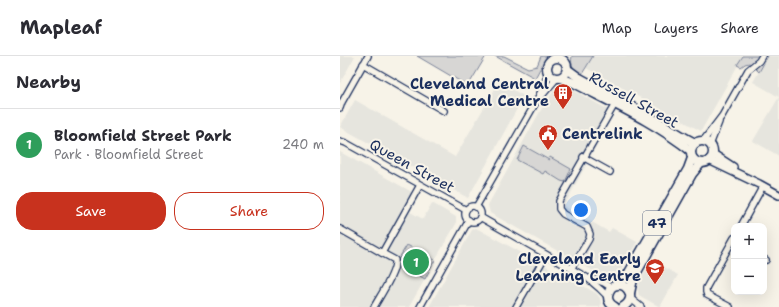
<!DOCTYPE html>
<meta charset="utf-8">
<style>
:root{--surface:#fff;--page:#f2f2f3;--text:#2b2b33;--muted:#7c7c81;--line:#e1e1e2;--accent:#c8321e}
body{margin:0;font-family:"Shantell Sans",sans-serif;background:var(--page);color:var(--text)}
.controls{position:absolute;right:12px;bottom:12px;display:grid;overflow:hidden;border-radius:8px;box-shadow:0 4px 16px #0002}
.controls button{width:36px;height:36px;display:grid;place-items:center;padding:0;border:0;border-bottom:1px solid var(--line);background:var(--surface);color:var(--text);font:20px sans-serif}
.you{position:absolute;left:241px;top:154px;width:14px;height:14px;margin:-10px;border:3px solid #fff;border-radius:50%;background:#1a73e8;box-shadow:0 0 0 6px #1a73e833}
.badge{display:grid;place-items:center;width:26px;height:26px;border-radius:50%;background:var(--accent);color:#fff;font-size:13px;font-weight:700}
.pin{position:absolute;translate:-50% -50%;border:2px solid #fff;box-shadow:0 1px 4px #0006}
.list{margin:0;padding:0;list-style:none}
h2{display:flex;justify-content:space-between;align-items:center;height:52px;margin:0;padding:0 16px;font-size:17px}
h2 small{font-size:13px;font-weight:400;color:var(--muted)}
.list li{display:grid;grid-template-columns:26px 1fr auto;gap:12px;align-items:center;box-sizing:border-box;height:72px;padding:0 16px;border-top:1px solid var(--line)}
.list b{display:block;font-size:15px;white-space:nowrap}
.list p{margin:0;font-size:13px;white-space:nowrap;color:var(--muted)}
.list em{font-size:13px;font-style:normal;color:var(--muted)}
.actions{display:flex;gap:8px;padding:12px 16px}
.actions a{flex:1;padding:9px 0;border:1px solid var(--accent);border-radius:16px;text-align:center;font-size:14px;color:var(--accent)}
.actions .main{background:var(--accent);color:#fff}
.map{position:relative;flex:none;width:439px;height:251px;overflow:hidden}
header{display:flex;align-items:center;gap:24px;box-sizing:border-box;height:56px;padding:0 20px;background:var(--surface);border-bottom:1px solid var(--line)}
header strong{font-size:19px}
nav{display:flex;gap:22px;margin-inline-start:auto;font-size:14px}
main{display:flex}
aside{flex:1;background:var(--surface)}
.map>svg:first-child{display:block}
.built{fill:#e6e5de}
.green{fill:#d7d6d4;stroke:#798299}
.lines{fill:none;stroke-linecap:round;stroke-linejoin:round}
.minor-casing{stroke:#1b2f5e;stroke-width:8}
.major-casing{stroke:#1b2f5e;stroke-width:10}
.highway-casing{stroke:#1b2f5e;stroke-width:11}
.minor{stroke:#f7f3e8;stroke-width:5.5}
.major{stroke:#f7f3e8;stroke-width:7}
.highway{stroke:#f7f3e8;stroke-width:8}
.labels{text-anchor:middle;stroke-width:4;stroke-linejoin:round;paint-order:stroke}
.shield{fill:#f7f3e8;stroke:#5d6a87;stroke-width:1}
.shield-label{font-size:14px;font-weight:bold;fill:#1b2f5e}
.poi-label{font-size:15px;font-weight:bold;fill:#1b2f5e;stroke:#f7f3e8;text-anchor:end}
.street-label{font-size:15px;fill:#1b2f5e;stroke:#f7f3e8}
</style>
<header>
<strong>Mapleaf</strong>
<nav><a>Map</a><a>Layers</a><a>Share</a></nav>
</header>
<main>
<aside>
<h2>Nearby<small></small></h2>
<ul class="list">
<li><span class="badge" style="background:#2e9e5b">1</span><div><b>Bloomfield Street Park</b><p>Park · Bloomfield Street</p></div><em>240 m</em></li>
</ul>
<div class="actions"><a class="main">Save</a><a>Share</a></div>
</aside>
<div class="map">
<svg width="439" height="251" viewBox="0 0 439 251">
<rect width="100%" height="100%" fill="#f7f3e8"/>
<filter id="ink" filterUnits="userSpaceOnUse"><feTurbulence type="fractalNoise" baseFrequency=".025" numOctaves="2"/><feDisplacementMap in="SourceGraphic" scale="8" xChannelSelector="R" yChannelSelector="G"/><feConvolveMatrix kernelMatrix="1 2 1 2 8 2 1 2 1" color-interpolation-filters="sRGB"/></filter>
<g filter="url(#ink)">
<g class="built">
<path d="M0 0H15L0 27Z"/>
<path d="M253 0H403L361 75 246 12Z"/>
<path d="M428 0H439V100L413 85 439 41 413 26Z"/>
<path d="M159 26 184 40 128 142 0 71 15 44 115 101Z"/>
<path d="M222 28 274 57 224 150 269 176 272 172 297 186 278 219 274 222 270 223 266 222 150 157 148 149 202 52 217 30Z"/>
<path d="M0 96 79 140 70 156 83 163 92 147 116 161V168L95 204 67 189 57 207 85 223 69 251H0Z"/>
<path d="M136 172 256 237 260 242 261 248 260 251H89L132 174Z"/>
<path d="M312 204 338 219 320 251 302 241 299 239 298 235V231L299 227Z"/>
</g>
<g class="green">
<path d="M77 0H146L128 30Z"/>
<path d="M155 0H164L188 12 197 10 201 0H207L195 22Z"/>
<path d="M232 0H253L242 18C234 14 230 10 232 0Z"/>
<path d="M403 0H428L419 16C415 13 414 9 409 7L405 8 401 11 397 9Z"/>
<path d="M184 90 209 104 210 101 231 113 225 126 221 125 205 115 203 118 177 104Z"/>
<path d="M67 189 95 204 85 223 56 207Z"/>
</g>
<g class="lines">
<g class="minor-casing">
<g id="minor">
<path d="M23 8 104 55"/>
<path d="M200 42 217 22"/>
<path d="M0 52 2 46 28 0"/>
<path d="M0 85 6 87 126 154"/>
<path d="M363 85 382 60 408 14 419 5 422 0"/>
<path d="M370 89 379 66"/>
<path d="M243 101 270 116"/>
<circle cx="133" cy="158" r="8"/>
<path d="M136 151 195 48 204 29 208 17"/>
<path d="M140 161 246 221 260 233 268 241"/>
<path d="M401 170 423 130"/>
<path d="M0 173 42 197 80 129"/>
<path d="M424 203 426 204"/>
<path d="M231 213 249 183 250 178 247 171 223 158 219 153V145L275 48"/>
<path d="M250 222 264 227 272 232"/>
<path d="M290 242 301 251"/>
<path d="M34 251C40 240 57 215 55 204L42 197"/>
<path d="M80 251 129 164"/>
<path d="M176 251 206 199"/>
<path d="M390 251 367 239 366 236V232L394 182"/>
</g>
</g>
<g class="major-casing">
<g id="major">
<path d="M373 98 393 111"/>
<path d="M369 104 419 128 439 139"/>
</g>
</g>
<g class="highway-casing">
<g id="highway">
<circle cx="217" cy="12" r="10"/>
<path d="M227 13 238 21C264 35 291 50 317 65 330 72 342 81 355 87"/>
<path d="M221 22 234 27C274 48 316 67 351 95"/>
<circle cx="362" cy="96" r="11"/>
<path d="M277 229 287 220 348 113 352 102"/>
<path d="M290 237 293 223 352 118 361 107"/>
<path d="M275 251C271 249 268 246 268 241 268 238 269 235 271 232 283 221 300 241 283 251"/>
</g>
</g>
<use href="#minor" class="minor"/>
<use href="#major" class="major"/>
<use href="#highway" class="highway"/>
</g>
</g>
<defs>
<g id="building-pin" transform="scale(1)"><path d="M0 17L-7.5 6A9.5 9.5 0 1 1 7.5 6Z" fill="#c8321e" stroke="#f7f3e8"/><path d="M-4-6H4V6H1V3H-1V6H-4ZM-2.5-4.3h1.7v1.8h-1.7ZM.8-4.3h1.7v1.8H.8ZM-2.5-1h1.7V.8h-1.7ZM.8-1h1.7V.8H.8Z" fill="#fff"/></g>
<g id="civic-pin" transform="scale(1)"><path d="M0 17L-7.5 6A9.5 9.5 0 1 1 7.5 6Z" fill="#c8321e" stroke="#f7f3e8"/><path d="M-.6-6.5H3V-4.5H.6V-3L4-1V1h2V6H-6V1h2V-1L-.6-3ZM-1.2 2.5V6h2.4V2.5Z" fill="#fff"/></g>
<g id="school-pin" transform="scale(1)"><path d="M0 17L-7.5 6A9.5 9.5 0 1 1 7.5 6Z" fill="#c8321e" stroke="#f7f3e8"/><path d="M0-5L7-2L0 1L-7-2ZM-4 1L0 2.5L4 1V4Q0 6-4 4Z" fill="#fff"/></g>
</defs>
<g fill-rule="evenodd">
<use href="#building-pin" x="223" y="37"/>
<use href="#civic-pin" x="208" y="78"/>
<use href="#school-pin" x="315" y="212"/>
</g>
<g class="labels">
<rect class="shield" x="303" y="155" width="28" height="24" rx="3"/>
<g class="shield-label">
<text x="317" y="172">47</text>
</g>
<g class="poi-label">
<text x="209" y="33">Cleveland Central<tspan x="209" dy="17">Medical Centre</tspan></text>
<text x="222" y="83" text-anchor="start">Centrelink</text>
<text x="301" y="208">Cleveland Early<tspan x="301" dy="17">Learning Centre</tspan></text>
</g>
<g class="street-label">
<text transform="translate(294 44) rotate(29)" y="5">Russell Street</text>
<text transform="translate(72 110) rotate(29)" y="5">Queen Street</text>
</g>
</g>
</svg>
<div class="controls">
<button>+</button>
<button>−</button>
</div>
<div class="you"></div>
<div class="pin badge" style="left:76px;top:206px;background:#2e9e5b">1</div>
</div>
</main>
